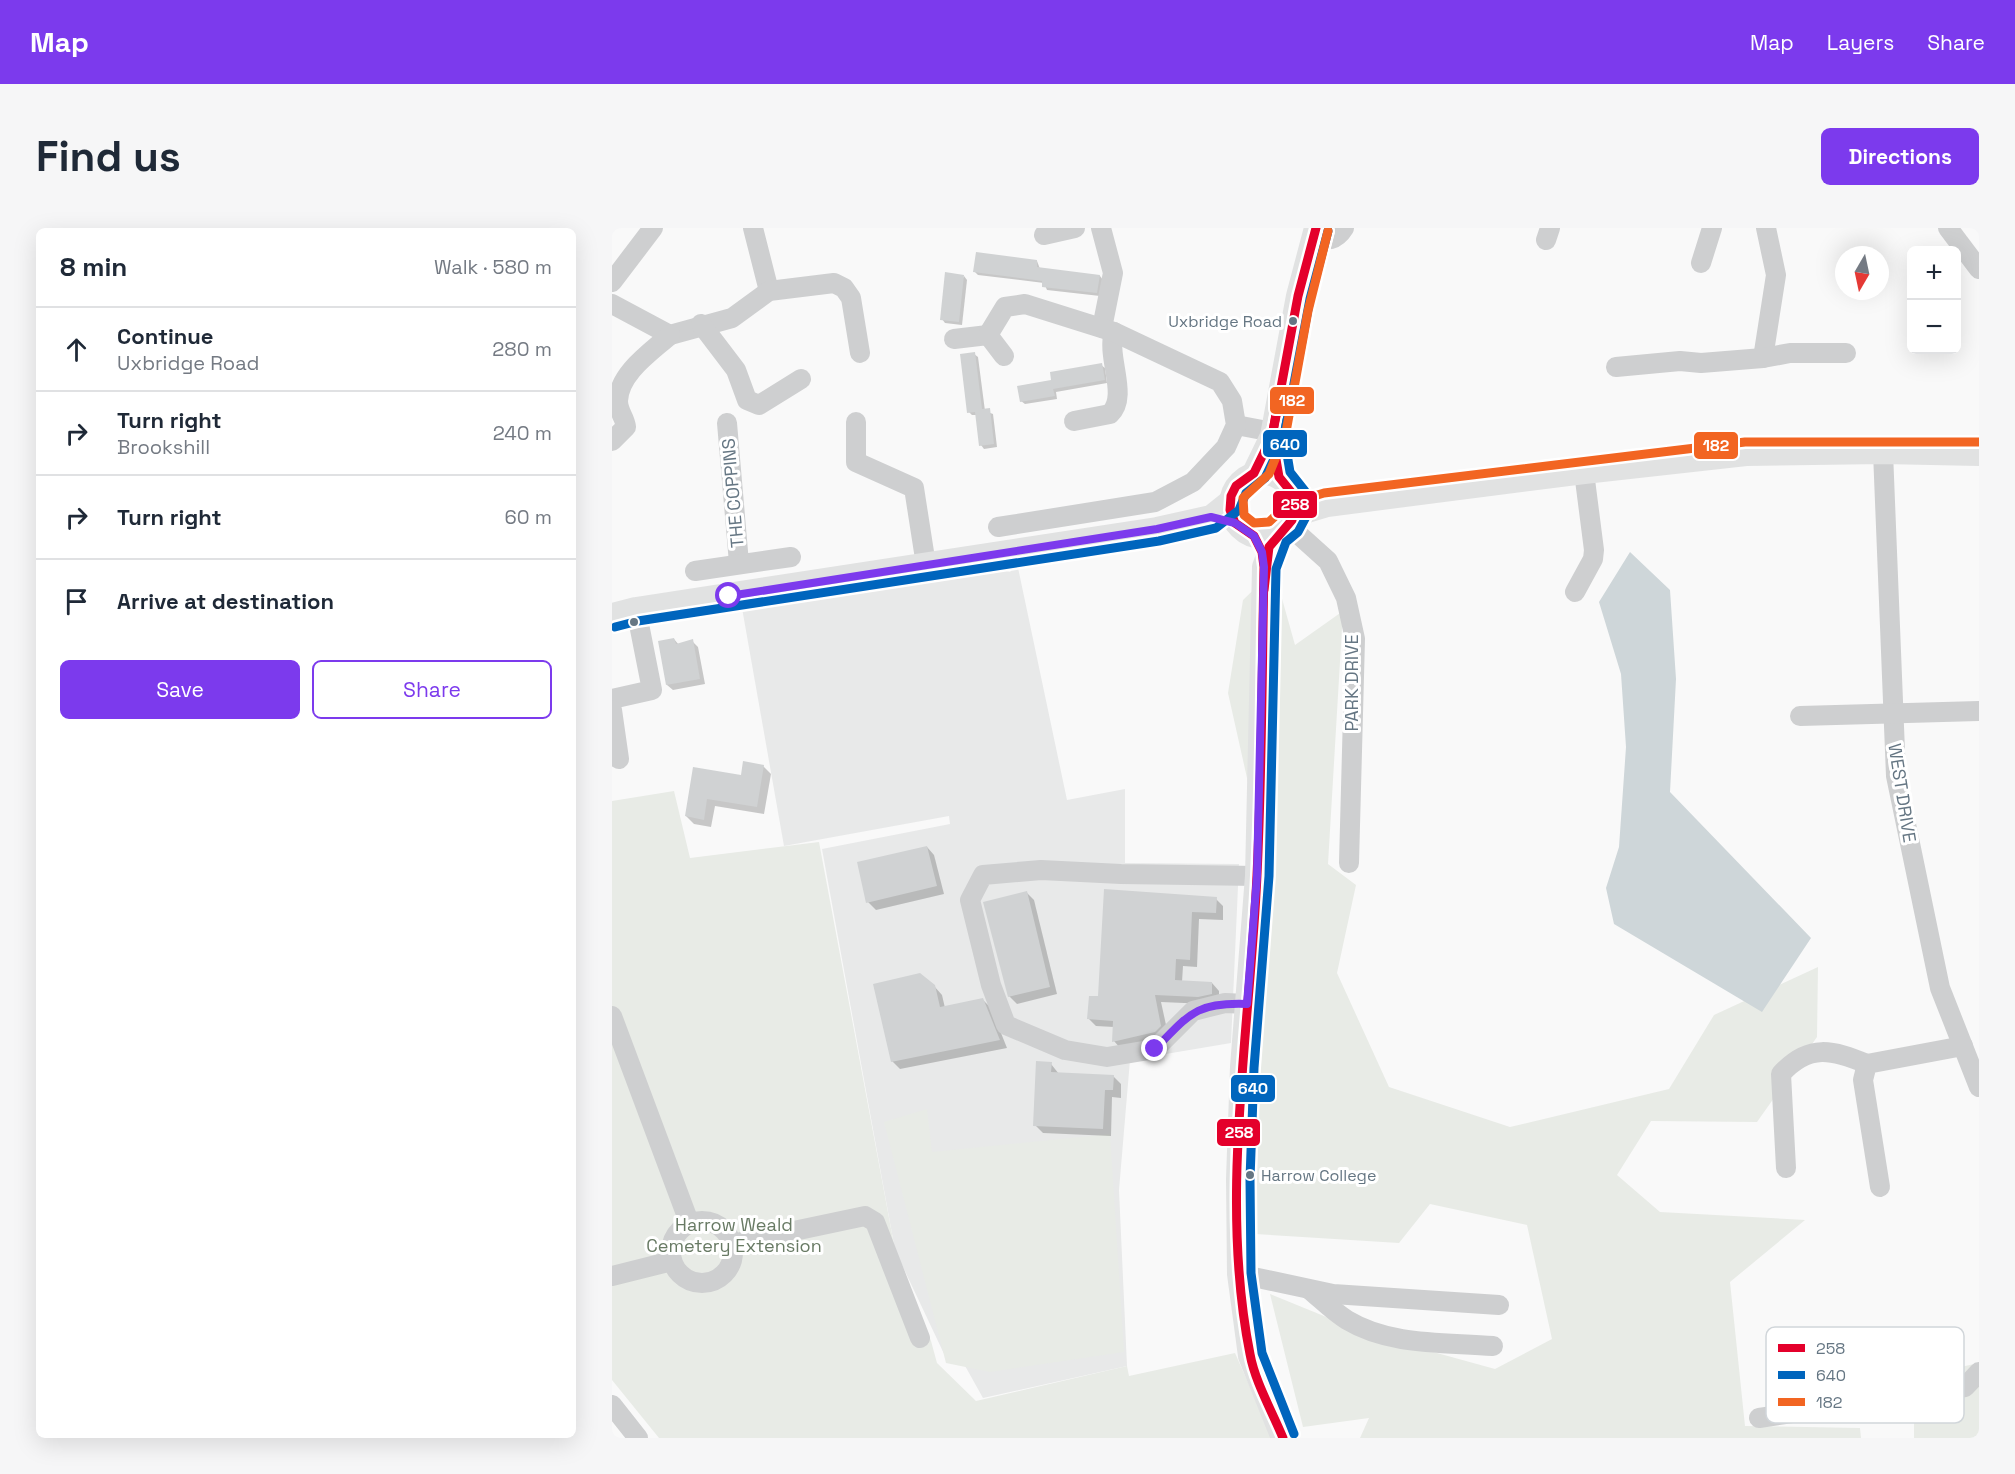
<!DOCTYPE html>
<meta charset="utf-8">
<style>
:root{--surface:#fff;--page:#f6f6f7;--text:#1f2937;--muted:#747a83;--line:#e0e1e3;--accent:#7c3aed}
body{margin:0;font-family:"Space Grotesk",sans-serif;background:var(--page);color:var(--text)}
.controls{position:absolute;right:18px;top:18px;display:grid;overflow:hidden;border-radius:9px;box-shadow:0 6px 24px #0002}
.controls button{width:54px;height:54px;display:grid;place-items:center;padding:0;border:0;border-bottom:2px solid var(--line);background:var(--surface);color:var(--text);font:30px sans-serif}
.compass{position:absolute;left:1223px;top:18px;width:54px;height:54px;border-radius:50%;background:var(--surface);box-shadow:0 6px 24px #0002;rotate:189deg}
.stop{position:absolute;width:18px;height:18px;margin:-14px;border:4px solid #7c3aed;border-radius:50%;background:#fff}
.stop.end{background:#7c3aed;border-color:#fff;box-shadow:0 2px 6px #0008}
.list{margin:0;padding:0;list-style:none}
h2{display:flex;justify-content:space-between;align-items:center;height:78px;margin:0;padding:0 24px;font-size:26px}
h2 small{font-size:20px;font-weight:400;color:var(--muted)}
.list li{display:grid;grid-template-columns:39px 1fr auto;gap:18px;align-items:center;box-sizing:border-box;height:84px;padding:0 24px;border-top:2px solid var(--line)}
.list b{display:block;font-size:22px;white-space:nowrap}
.list p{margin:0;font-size:20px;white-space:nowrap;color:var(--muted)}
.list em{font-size:20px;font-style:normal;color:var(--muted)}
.actions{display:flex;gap:12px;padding:18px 24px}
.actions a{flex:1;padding:14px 0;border:2px solid var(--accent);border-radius:9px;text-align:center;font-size:21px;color:var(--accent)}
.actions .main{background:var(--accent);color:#fff}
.icon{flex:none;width:33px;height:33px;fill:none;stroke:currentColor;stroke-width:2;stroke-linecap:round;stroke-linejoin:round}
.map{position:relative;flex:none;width:1367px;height:1210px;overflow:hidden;border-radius:9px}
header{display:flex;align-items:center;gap:36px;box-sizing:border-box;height:84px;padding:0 30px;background:var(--accent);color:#fff}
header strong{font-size:28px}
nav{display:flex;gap:33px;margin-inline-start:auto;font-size:21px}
.intro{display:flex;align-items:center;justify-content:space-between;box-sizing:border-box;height:144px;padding:0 36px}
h1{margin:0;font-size:42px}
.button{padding:15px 27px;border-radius:9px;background:var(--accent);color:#fff;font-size:21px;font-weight:700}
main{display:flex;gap:36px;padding:0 36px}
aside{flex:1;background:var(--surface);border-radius:9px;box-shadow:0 6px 24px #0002}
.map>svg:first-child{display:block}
.built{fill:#e8e9e9}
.green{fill:#e8ebe6}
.water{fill:#ced6d9}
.shadow{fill:#0003}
.building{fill:#d0d2d3}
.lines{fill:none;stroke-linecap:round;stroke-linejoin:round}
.minor{stroke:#cecfd0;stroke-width:20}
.major{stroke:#e1e2e2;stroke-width:24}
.bus-1-casing{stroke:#fff;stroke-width:14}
.bus-2-casing{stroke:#fff;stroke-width:14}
.bus-3-casing{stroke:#fff;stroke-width:14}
.bus-1{stroke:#e4002b;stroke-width:9}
.bus-2{stroke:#0065bd;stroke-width:9}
.bus-3{stroke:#f26522;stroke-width:9}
.route{stroke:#7c3aed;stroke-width:8}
.bus-dot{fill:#657683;stroke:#fff;stroke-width:2}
.labels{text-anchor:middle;stroke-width:6;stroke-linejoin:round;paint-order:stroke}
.bus-label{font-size:16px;fill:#657683;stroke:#fff;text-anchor:end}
.street-label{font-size:18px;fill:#657683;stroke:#fff}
.park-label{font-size:18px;fill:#687a64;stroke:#fff}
.key{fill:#fff;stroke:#d1d6da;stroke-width:1.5}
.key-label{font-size:16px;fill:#657683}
.line-badge{stroke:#fff;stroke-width:2}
.badge-label{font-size:16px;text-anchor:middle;font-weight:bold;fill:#fff}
</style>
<header>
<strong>Map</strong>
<nav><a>Map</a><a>Layers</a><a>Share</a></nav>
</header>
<div class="intro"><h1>Find us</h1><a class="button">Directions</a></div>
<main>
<aside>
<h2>8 min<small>Walk · 580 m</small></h2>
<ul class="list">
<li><svg class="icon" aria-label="ahead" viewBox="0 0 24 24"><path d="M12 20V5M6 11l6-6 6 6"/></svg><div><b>Continue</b><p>Uxbridge Road</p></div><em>280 m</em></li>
<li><svg class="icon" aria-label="right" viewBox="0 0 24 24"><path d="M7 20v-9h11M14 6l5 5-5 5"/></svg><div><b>Turn right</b><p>Brookshill</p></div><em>240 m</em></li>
<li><svg class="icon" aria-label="right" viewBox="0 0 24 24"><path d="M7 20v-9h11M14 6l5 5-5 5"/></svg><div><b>Turn right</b></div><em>60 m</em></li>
<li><svg class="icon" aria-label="arrive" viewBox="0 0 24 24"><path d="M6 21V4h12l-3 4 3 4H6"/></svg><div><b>Arrive at destination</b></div></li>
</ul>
<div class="actions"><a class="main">Save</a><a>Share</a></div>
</aside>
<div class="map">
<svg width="1367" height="1210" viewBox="0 0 1367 1210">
<rect width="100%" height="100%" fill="#f9f9f9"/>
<path class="built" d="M405 335 455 572 513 561V635L627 636 619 815 518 832 507 962 515 1138 371 1170 352 1136 334 1130 283 1022 210 621 338 596 337 588 172 618 130 380 381 339 398 344Z"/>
<g class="green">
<path d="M662 342 683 417 731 383 716 636 744 657 725 745 777 859 898 899 1057 861 1102 787 1206 739 1205 809 1145 894 1039 893 1005 947 1048 984 1193 992 1118 1054 1133 1198 1248 1200 1249 1210H748L757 1190 691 1199 658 1066 756 1106 883 1141 940 1111 915 997 818 976 787 1015 643 1006 654 635 616 465 631 372Z"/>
<path d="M62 563 78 630 207 614 283 1022 319 1113 325 1135 364 1173 515 1138 517 1148 623 1125 642 1168 664 1210H47L0 1152V573Z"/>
<path d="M315 881 320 924 498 906 512 1124 378 1144 334 1135 272 894Z"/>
<path d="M1367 1135V1210H1302V1149Z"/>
</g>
<path class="water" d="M1018 324 1058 362 1064 451 1058 564 1199 710 1150 784 1002 696 994 660 1007 619 1014 519 1009 446 987 374Z"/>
<g class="shadow">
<path d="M425 33 428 41 488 48 491 52 488 68 435 62 432 55 366 47 363 44Z"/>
<path d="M352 48 355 52 350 97 333 95 330 91Z"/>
<path d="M362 126 366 129 373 183 381 186 385 219 372 221 369 217 365 187H360L357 184Z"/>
<path d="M489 137 493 140 495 155 444 164 445 171 413 176 409 173 441 153Z"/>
<path d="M62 411 67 417 80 413 86 419 93 456 61 462 55 457Z"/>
<path d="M151 538 159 546 152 586 103 578 99 599 82 596 74 588 82 541 130 549Z"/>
<path d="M315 619 322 627 332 666 264 682 256 674Z"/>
<path d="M493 663 604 671 611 678V692L587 691 585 739 571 738 570 754 600 755 607 763V773L595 776 549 774 556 806 551 811 509 821 502 813V799L484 798 477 791 488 770Z"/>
<path d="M415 665 422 672 445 766 405 776 397 768Z"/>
<path d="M322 758 330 767 333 780 371 772 379 780 395 820 288 841 280 833Z"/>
<path d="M439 836 447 846 501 848 509 856V870L500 869 499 908 431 905 423 897Z"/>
</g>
<g class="building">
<path d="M364 24 425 32V39L488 47 485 65 430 59V53L361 44Z"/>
<path d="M333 44 352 47 347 94 328 92Z"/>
<path d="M363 124 370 181 378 180 382 216 367 218 363 184 355 185 348 126Z"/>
<path d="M490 135 493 152 441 161 443 168 408 174 405 158 439 152 438 144Z"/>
<path d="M62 410 64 416 81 411 88 451 54 457 46 413Z"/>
<path d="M131 533 152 537 145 579 95 571 92 592 73 588 81 539 129 547Z"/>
<path d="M315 618 325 658 254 675 245 634Z"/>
<path d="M492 661 605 669 604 685 580 684 578 732 564 731 563 752 600 754V766L586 769 543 767 549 798 543 804 500 814 501 793 475 791 477 768H486Z"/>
<path d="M415 663 438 759 396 769 371 674Z"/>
<path d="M308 745 323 757 328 779 371 770 388 812 279 834 261 756Z"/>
<path d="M424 833 440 834 439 844 502 847 501 862H493L491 901 421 898Z"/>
</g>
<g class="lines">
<g class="minor">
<path d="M141 0 157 63"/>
<path d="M489 0 501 45 490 100"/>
<path d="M1336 0 1367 41"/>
<path d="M432 7 463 0"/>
<path d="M701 11C715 13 724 13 732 0"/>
<path d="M934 12 938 0"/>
<path d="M1089 35 1100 0"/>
<path d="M0 54 41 0"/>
<path d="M0 76 58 107 120 90 157 63 222 55 232 60 239 70 248 125"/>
<path d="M89 96 124 142 135 172 147 177 189 151"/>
<path d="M342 111 376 107"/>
<path d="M1151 130 1164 47 1154 0"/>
<path d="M1004 139 1068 133 1089 135 1151 130 1178 125H1234"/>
<path d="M462 193 498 186C517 168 494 129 502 104"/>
<path d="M244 194V234L302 260 314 337"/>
<path d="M115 195 127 335"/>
<path d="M624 197 661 204"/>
<path d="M0 213 14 199C13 189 6 184 6 173 7 145 39 124 58 107"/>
<path d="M1271 224 1284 548 1328 760 1367 859"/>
<path d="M676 297 716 333 734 370 743 411 737 635"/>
<path d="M386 299 543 274 581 254 614 219 624 197 620 173 608 154 502 104 413 76 393 79 376 107 392 128"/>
<path d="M83 343 179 329"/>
<path d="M963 364 981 331 982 322 972 244"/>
<path d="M0 471 40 462 24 381"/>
<path d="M0 482 7 531"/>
<path d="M1188 488 1367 483"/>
<path d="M635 776 613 775 581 783 543 821 495 829 453 822 394 797 379 757 358 672 371 647 429 642 509 646 645 648"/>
<path d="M0 788 77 994"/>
<path d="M1174 940 1169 846C1197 815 1221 822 1255 836"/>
<path d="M1268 959 1251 852 1255 836 1351 818"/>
<circle cx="90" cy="1024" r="31"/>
<path d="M120 1016 253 988 263 994 308 1110"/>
<path d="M627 1046 721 1066 887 1077"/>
<path d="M0 1048 60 1033"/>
<path d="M698 1062C710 1072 722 1084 735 1092 778 1118 832 1114 881 1118"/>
<path d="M0 1177 26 1210"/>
<path d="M1147 1190 1353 1159 1367 1144"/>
</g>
<g class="major">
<circle cx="651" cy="277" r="32"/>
<path d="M642 245 660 208 686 68 704 0"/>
<path d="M682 287 715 277 972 244 1134 226 1271 224 1367 226"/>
<path d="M664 307 652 339 645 648 630 839 626 951 627 1046 638 1128 671 1210"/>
<path d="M0 387 24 381 545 301 599 289 619 273"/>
</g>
<g class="bus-1-casing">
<g id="bus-1">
<path d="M652 362 657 319 680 292 683 278 680 265 667 249 660 208 664 188"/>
<path d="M671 1210C660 1183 643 1154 638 1126 607 971 638 803 645 647 650 544 650 442 652 339L650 324 642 308 623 295 618 282 619 268 624 258 642 245 660 208 686 68 704 0"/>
</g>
</g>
<g class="bus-2-casing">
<g id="bus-2">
<path d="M3 399 26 393 547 313 604 300 627 282 634 265 653 250 671 212 675 192"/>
<path d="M682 1206 650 1125 639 1045 638 951 642 840 657 648 664 341 674 314 686 304 694 289 693 263 678 244 672 208 698 71 716 3"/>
</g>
</g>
<g class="bus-3-casing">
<path id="bus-3" d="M716 3 696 83 674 204 657 246 631 270 632 287 642 295 657 294 676 276 712 265 1133 214H1367"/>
</g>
<use href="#bus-1" class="bus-1"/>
<use href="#bus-2" class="bus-2"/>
<use href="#bus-3" class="bus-3"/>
</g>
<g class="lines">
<path class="route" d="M117 368 545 301 599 289 623 295 642 308 650 324 652 339 645 648 635 776C583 774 577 787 543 821"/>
</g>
<g class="bus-dot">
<circle cx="681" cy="93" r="5"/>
<circle cx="22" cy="394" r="5"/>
<circle cx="638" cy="947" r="5"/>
</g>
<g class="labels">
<g class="bus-label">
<text x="670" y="99">Uxbridge Road</text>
<text x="649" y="953" text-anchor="start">Harrow College</text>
</g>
<g class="street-label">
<text transform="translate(121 265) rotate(-95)" y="6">THE COPPINS</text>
<text transform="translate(740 455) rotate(-90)" y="6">PARK DRIVE</text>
<text transform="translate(1290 565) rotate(81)" y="6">WEST DRIVE</text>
</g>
<g class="park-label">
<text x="122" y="1003">Harrow Weald<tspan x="122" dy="21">Cemetery Extension</tspan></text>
</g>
</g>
<rect x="1154" y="1099" width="198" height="96" rx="9" class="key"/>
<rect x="1166" y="1116" width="27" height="8" fill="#e4002b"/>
<rect x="1166" y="1143" width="27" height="8" fill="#0065bd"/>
<rect x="1166" y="1170" width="27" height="8" fill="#f26522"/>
<g class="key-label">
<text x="1204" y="1126">258</text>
<text x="1204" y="1153">640</text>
<text x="1204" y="1180">182</text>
</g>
<g class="line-badge">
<rect x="657" y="158" width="46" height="29" rx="6" fill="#f26522"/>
<rect x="650" y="201" width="46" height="29" rx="6" fill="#0065bd"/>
<rect x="1081" y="203" width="46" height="29" rx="6" fill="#f26522"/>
<rect x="660" y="262" width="46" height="29" rx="6" fill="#e4002b"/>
<rect x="618" y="846" width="46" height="29" rx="6" fill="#0065bd"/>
<rect x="604" y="890" width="45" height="29" rx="6" fill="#e4002b"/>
</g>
<g class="badge-label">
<text x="680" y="178">182</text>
<text x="673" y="222">640</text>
<text x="1104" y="223">182</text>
<text x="683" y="282">258</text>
<text x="641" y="866">640</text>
<text x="627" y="910">258</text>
</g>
</svg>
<div class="controls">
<button>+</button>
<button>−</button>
</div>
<svg class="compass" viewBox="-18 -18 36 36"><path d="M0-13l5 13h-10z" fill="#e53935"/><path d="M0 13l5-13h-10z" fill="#747a83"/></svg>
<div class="stop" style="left:117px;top:368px"></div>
<div class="stop end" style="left:543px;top:821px"></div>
</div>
</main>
